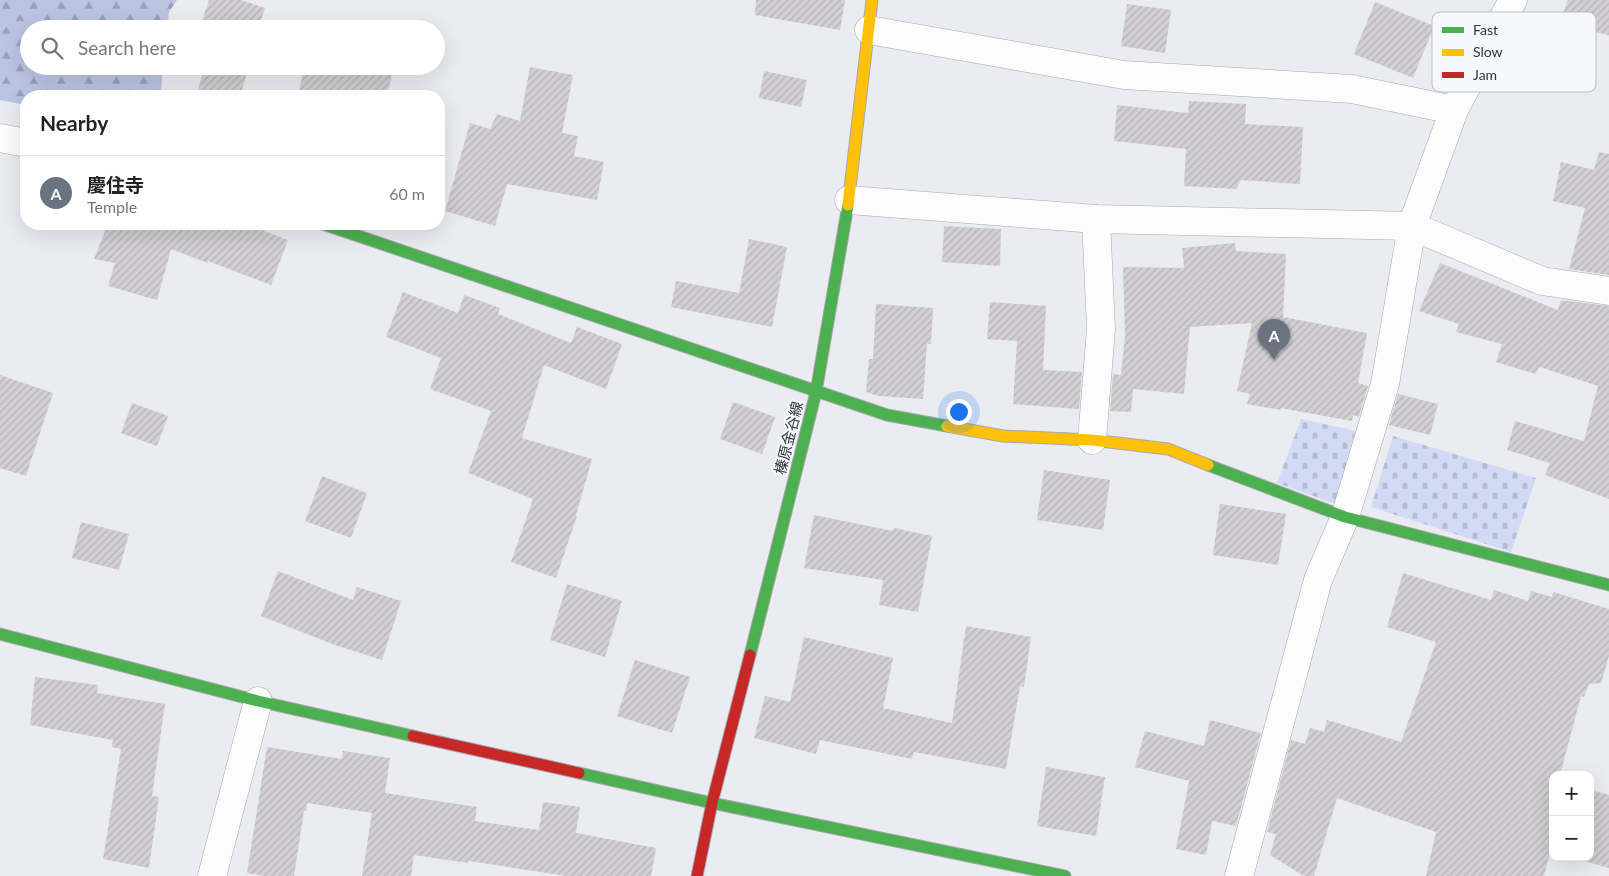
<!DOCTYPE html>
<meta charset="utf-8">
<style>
:root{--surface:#fff;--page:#f6f6f6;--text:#222;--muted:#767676;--line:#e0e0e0;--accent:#727479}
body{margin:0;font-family:Lato,"Noto Sans JP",sans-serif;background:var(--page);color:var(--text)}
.controls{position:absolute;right:15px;bottom:15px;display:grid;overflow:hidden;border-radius:10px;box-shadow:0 5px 20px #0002}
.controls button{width:45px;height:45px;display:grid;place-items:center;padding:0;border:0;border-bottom:1px solid var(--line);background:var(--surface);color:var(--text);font:25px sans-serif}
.you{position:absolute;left:958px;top:411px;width:18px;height:18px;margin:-12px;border:4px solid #fff;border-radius:50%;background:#1a73e8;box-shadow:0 0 0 8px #1a73e833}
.badge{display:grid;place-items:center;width:32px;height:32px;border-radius:50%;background:var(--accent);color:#fff;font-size:16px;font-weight:700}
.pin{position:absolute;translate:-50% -41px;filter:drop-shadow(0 1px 2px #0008)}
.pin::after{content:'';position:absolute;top:26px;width:18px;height:15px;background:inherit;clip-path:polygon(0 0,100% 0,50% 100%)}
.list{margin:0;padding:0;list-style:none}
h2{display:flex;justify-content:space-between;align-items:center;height:65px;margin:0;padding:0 20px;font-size:21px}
h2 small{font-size:16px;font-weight:400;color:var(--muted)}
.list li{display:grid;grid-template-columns:32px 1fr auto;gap:15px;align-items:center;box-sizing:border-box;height:75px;padding:0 20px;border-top:1px solid var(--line)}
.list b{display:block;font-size:19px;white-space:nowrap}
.list p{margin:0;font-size:16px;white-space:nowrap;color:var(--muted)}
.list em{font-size:16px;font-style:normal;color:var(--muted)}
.icon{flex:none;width:28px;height:28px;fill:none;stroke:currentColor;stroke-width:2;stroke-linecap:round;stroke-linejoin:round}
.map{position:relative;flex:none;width:1609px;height:876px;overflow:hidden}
.search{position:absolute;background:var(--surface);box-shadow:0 5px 20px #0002;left:20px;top:20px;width:425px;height:55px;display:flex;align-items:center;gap:12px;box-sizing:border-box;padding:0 18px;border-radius:28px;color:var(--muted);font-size:19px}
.panel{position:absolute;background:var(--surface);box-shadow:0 5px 20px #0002;left:20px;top:90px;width:425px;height:140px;border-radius:20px}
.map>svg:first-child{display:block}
.forest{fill:url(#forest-firs)}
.cemetery{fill:url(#cemetery-stones)}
.building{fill:url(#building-hatch)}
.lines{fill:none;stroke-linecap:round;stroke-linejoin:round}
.street-casing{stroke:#a6a8ac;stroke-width:29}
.fast-casing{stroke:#a6a8ac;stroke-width:13}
.slow-casing{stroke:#a6a8ac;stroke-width:13}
.jam-casing{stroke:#a6a8ac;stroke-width:13}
.street{stroke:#fcfcfd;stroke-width:28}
.fast{stroke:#4caf50;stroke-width:11}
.slow{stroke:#ffc107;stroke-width:11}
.jam{stroke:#c62828;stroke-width:11}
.labels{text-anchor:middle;stroke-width:4;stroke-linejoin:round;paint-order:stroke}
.street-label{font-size:15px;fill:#323338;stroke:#f6f8ff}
.key{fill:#f6f8ff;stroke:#bbbdc3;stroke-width:1}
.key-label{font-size:14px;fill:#323338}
</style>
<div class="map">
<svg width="1609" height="876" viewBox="0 0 1609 876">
<defs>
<pattern id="forest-firs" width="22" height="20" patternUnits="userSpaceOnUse" patternTransform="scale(1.25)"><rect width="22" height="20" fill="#bcc4e4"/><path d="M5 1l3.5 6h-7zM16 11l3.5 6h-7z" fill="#99a0ba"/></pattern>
<pattern id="cemetery-stones" width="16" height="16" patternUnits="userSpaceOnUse" patternTransform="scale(1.25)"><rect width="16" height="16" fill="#d3daf5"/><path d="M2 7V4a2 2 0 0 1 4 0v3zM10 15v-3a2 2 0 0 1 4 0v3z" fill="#b6bcd3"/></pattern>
<pattern id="building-hatch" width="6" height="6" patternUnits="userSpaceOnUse" patternTransform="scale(1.25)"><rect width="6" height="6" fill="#d2d0d2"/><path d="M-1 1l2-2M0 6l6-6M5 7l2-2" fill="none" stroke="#b5b3b5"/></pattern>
</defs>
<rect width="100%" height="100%" fill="#eaecf2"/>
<path class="forest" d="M0 0H177L169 12 167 29H29V66H163L161 93 156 96H26V105L0 100Z"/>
<g class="cemetery">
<path d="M1301 419 1355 431 1341 506 1277 483Z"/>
<path d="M1393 436 1536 478 1511 552 1371 507Z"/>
</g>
<g class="building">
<path d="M209 0H241L265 8 258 29H206L200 27Z"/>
<path d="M756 0H845L840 30 755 15Z"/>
<path d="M1568 0H1609V35L1559 24Z"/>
<path d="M1375 2 1434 26 1413 78 1354 54Z"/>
<path d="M1127 4 1171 10 1165 53 1121 46Z"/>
<path d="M205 66H246L244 72 247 73 240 96H196Z"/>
<path d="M304 66H395L386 96H323L299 91Z"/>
<path d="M530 67 573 75 562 133 578 136 574 156 604 162 597 200 507 184 495 226 445 211 470 123 490 129 497 114 520 121Z"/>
<path d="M764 71 807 80 801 107 759 98Z"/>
<path d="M1189 101 1246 104 1245 124 1303 127 1300 184 1241 180 1236 189 1184 186 1186 149 1114 141 1117 105 1188 113Z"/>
<path d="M1599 152 1609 154V275L1569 269 1585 208 1553 201 1561 162 1594 170Z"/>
<path d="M108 224H245L288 240 271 285 208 261V263L171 249 157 300 108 286 115 263 94 259Z"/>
<path d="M944 226 1001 229 1000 266 942 262Z"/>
<path d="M749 239 787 247 772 327 671 307 676 281 739 293Z"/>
<path d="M1235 243 1236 251 1286 254 1283 317 1367 333 1358 383 1368 386 1359 417 1353 415 1352 421 1281 408V410L1247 404 1250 394 1237 391 1252 323 1190 327 1184 394 1133 389 1131 412 1110 411 1113 374 1121 375 1125 335 1123 267 1184 268 1182 248Z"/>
<path d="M1440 263 1558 310 1561 300 1609 306V499L1545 475 1550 463 1507 450 1515 421 1584 441 1598 386 1540 367 1535 374 1496 362 1502 344 1456 332 1459 324 1419 311Z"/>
<path d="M403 292 458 313 464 295 500 308 498 314 571 343 577 327 622 344 606 389 544 365 522 438 592 459 576 515 577 516 556 578 511 562 533 499 468 473 491 411 430 389 441 358 386 337Z"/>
<path d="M990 302 1046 306 1043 370 1082 372 1079 409 1013 404 1017 341 987 339Z"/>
<path d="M876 304 933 308 931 344H927L923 399 879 396 866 392 869 359H873Z"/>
<path d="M0 375 53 393 26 476 0 468Z"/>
<path d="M1398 394 1438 404 1430 435 1389 425Z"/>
<path d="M733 402 775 417 762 454 720 439Z"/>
<path d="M132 403 168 416 157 446 121 433Z"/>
<path d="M1044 470 1110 480 1103 530 1037 520Z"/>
<path d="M322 476 367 493 351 538 305 521Z"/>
<path d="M1220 504 1286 514 1278 565 1213 555Z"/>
<path d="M814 515 893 531 894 528 932 536 918 612 879 605 883 580 804 568Z"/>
<path d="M81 522 129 534 119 570 72 558Z"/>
<path d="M278 571 353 600 357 587 401 601 382 660 335 645 261 616Z"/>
<path d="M1403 573 1491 600 1494 590 1528 601 1531 591 1552 597 1553 592 1609 609V656L1601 683 1589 684 1584 697 1581 696 1560 775H1553V853L1550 852 1544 876H1426L1436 832 1337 798 1314 876H1304L1270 855 1276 834 1267 832 1291 740 1305 744 1310 728 1324 732 1327 720 1401 742 1436 642 1387 627Z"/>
<path d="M567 584 622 601 605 657 550 640Z"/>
<path d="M966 626 1031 637 1024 687 1020 686 1006 769 914 752 912 759 820 740 816 754 754 738 765 696 790 702 804 637 893 658 883 708 952 723Z"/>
<path d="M635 660 690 677 672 733 617 716Z"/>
<path d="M35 677 98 685 97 693 165 704 152 796 159 797 149 868 103 859 121 749 112 747 113 740 30 725Z"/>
<path d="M1210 720 1261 733 1236 826 1212 821 1206 855 1176 849 1189 781 1135 767 1145 731 1204 746Z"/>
<path d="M267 747 342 759 343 751 390 758 385 793 477 807 475 821 539 830 543 802 580 807 576 833 656 848 651 876H566L469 861 468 863 414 855 411 876H362L372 813 307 803 306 811H304L294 876H265L247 873Z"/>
<path d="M1046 767 1105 777 1096 836 1037 826Z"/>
<path d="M1590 790 1609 795V868L1569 857H1590Z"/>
</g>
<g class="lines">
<g class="street-casing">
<g id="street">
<path d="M869 30 1124 75 1352 89 1454 110"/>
<path d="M0 138 26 143"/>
<path d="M849 200 1096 219 1412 226 1542 281 1609 291"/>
<path d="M1092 440 1101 329 1096 219"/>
<path d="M212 876 258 701"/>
<path d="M1239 876 1318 580 1345 517 1385 384 1412 226 1454 110 1513 0"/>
</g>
</g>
<g class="fast-casing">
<g id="fast">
<path d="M323 224 887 415 947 426"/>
<path d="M1208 465 1345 517 1609 585"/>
<path d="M0 634 258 701 413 736"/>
<path d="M750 655 816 392 848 205"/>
<path d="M579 773 712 803 1065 876"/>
</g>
</g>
<g class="slow-casing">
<g id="slow">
<path d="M848 205 872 0"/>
<path d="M947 426 1003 436 1092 440 1168 449 1208 465"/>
</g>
</g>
<g class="jam-casing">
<g id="jam">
<path d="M413 736 579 773"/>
<path d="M697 876 712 803 750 655"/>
</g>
</g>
<use href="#street" class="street"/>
<use href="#fast" class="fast"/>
<use href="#slow" class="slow"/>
<use href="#jam" class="jam"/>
</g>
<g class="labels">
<g class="street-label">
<text transform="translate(789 438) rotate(-76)" y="5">榛原金谷線</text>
</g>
</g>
<rect x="1432" y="12" width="164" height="80" rx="8" class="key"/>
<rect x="1442" y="27" width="22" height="6" fill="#4caf50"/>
<rect x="1442" y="49" width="22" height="7" fill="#ffc107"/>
<rect x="1442" y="72" width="22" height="6" fill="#c62828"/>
<g class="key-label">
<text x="1473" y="35">Fast</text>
<text x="1473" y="57">Slow</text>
<text x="1473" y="80">Jam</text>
</g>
</svg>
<div class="controls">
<button>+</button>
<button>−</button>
</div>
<div class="you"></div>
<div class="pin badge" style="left:1274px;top:360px;background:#6b7280">A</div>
<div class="search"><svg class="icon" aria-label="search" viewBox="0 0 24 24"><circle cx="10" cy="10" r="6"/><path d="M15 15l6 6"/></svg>Search here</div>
<section class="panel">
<h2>Nearby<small></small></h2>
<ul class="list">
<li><span class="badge" style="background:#6b7280">A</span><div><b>慶住寺</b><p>Temple</p></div><em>60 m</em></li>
</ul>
</section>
</div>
